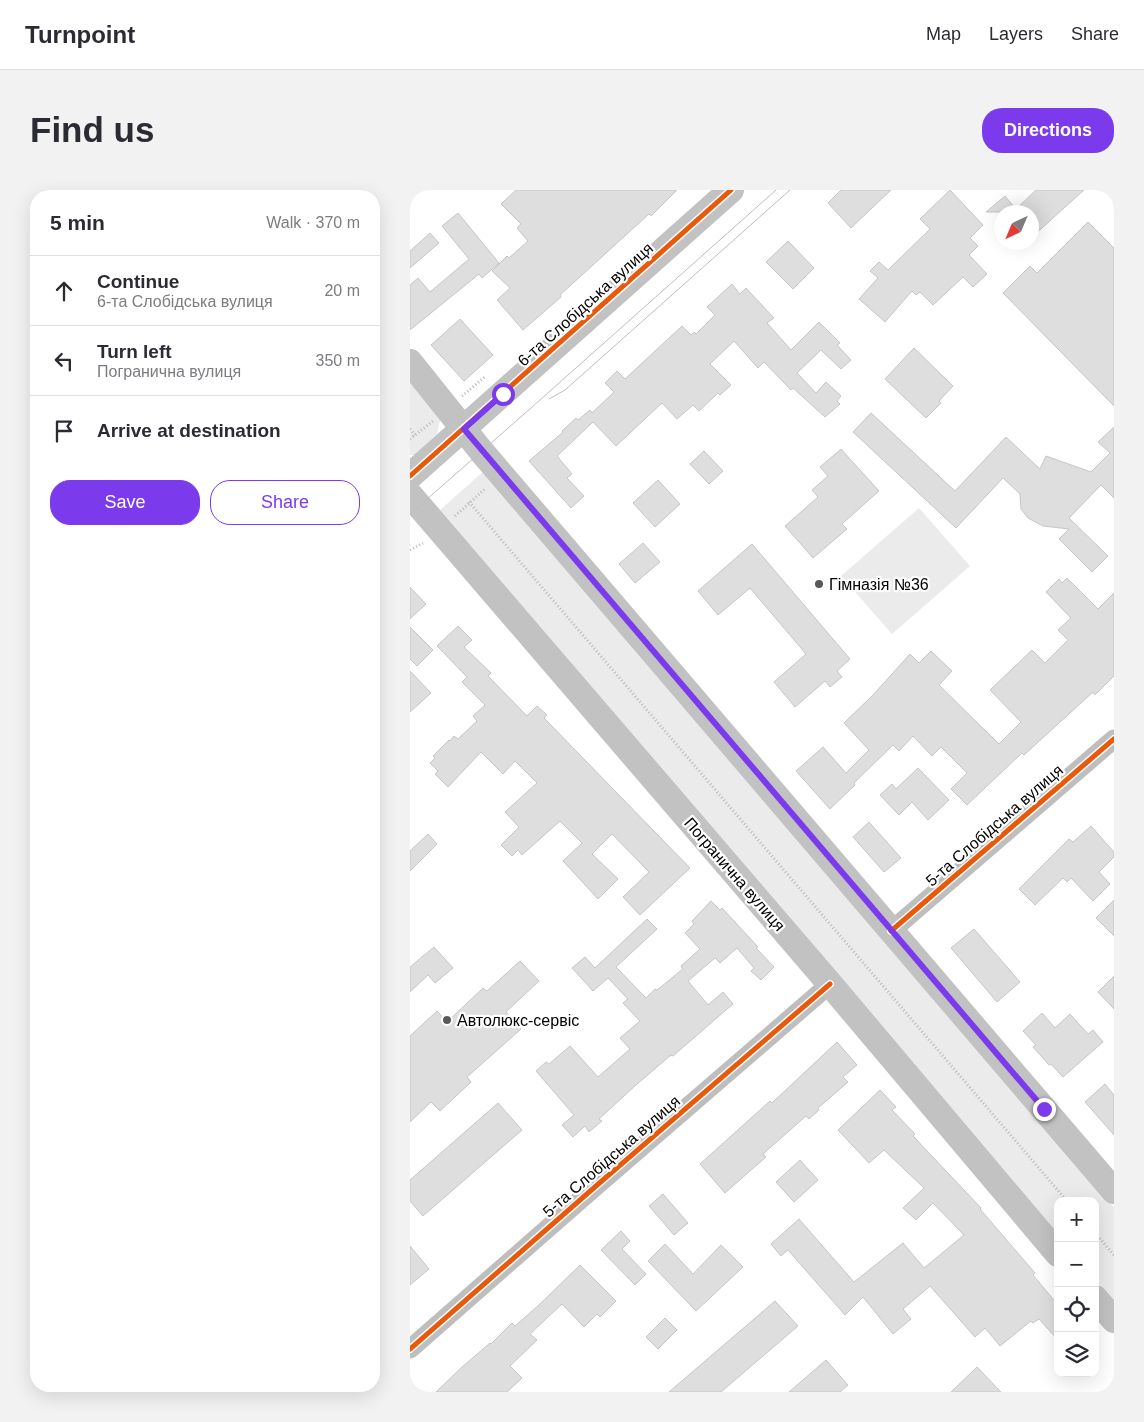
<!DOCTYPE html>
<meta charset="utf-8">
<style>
:root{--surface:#fff;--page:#f2f2f3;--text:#2b2b33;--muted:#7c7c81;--line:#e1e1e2;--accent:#7c3aed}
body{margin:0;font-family:Arial,sans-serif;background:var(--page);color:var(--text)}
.controls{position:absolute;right:15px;bottom:15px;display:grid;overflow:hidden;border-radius:10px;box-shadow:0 5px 20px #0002}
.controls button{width:45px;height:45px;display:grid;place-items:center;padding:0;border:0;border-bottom:1px solid var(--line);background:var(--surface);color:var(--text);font:25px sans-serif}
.compass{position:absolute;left:584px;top:15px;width:45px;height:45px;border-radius:50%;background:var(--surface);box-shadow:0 5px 20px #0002;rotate:224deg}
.stop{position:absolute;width:15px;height:15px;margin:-11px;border:4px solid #7c3aed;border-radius:50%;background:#fff}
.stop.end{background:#7c3aed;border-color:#fff;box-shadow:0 1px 5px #0008}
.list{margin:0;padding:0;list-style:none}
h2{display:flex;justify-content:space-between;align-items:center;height:65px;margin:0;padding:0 20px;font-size:21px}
h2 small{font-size:16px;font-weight:400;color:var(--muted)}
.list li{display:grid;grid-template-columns:32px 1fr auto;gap:15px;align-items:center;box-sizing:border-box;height:70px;padding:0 20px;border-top:1px solid var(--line)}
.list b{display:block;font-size:19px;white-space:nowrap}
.list p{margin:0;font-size:16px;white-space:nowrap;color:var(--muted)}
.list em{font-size:16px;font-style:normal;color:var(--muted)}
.actions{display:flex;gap:10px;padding:15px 20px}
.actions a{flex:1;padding:11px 0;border:1px solid var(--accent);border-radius:20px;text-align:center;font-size:18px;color:var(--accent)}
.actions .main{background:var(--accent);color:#fff}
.icon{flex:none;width:28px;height:28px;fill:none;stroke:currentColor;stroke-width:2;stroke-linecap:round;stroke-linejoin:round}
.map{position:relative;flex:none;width:704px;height:1202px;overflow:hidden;border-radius:20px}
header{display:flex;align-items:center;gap:30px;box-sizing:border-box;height:70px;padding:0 25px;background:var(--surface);border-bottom:1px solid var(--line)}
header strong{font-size:24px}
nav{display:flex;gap:28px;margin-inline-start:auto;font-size:18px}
.intro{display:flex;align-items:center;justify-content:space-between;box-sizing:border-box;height:120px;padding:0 30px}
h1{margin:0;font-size:35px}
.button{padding:12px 22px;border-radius:20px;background:var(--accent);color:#fff;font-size:18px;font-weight:700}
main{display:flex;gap:30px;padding:0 30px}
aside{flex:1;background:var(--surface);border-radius:20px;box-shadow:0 5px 20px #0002}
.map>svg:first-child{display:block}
.green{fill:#ebebeb}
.building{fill:#dedede;stroke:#c6c6c6}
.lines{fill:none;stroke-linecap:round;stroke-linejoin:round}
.path{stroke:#b9b9b9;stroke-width:3;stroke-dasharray:1 2.5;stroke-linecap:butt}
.street{stroke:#bebebe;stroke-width:19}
.secondary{stroke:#c2c2c2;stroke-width:26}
.tram{stroke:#bebebe;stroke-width:1}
.cycleway-casing{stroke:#fff;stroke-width:8}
.cycleway{stroke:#e8590c;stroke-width:5}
.route{stroke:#7c3aed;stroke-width:6}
.poi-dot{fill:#595959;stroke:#fff;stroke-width:2}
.labels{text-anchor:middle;stroke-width:4.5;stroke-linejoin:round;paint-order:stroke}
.street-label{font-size:16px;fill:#000;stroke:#fff}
.poi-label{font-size:16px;fill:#000;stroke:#fff;text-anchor:start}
</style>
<header>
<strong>Turnpoint</strong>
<nav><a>Map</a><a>Layers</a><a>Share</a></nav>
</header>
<div class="intro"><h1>Find us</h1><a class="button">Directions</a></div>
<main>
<aside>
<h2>5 min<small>Walk · 370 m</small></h2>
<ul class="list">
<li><svg class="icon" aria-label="ahead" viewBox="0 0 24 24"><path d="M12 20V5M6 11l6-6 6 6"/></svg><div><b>Continue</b><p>6-та Слобідська вулиця</p></div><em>20 m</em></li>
<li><svg class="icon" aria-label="left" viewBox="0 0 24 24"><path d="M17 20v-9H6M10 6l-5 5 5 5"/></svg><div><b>Turn left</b><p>Погранична вулиця</p></div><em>350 m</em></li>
<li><svg class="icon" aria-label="arrive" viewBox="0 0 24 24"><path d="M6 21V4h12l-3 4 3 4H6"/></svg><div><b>Arrive at destination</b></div></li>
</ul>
<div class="actions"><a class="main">Save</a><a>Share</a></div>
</aside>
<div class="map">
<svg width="704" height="1202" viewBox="0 0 704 1202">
<rect width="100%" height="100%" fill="#fff"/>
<g class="green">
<path d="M0 187 28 220 30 231 27 244 5 265H0Z"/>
<path d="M75 280 704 1017V1112L685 1090V1011H648V1046L29 321Z"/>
<path d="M509 318 560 376 482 444 431 386Z"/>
</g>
<g class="building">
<path d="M106 0H267L241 26 239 24 150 105 151 107 113 140 87 110 100 98 82 81 97 66 99 68 118 51 107 38 111 34 91 14Z"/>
<path d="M431 0H481L441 38 418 13Z"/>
<path d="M540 0 573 35 560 48 568 56 559 65 577 84 563 97 553 87 523 115 510 102 506 105 502 101 475 132 449 109 468 88 460 81 469 72 478 80 520 39 510 29Z"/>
<path d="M626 0H674L622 47V22H576L595 6 606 19Z"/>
<path d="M48 23 89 73 72 88 69 84 0 140V95L8 88 20 102 59 69 32 36Z"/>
<path d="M678 32 704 58V216L593 103 620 76 627 83Z"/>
<path d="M20 43 29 53 0 78V61Z"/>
<path d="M378 51 404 78 383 99 356 72Z"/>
<path d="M322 94 330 104 336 98 364 128 357 133 381 160 409 132 430 153 427 155 441 170 431 179 411 160 387 183 406 203 416 192 431 206 427 211 430 214 415 227 383 198 381 200 354 172 348 178 324 151 300 174 321 195 310 205 308 203 289 221 283 215 267 229 252 213 206 256 183 232 147 266 162 284 157 288 174 306 161 318 119 271 153 242 152 241 166 228 168 230 180 220 182 223 204 202 195 193 207 181 215 189 272 136 281 145 284 142 286 144 305 125 297 117Z"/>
<path d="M50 129 83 165 54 191 21 155Z"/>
<path d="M504 158 543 196 529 211 531 213 516 228 475 189Z"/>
<path d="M461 223 545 301 596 247 630 279 636 266 681 282 700 263 688 252 704 237V308L691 295 659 328 698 366 682 382 649 349 659 339 633 336 618 328 611 319 610 304 593 288 546 338 443 242Z"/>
<path d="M431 259 469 301 432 334 437 339 403 368 375 336 408 307 402 300 418 286 410 277Z"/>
<path d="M294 261 313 281 299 294 280 274Z"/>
<path d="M248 290 270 314 245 337 223 313Z"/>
<path d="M233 353 250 372 225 393 209 374Z"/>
<path d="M342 354 440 469 427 481 432 487 420 497 415 491 385 517 364 492 396 464 340 398 308 425 288 401Z"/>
<path d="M657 388 688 419 704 403V486L685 505 683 502 614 565 612 563 557 615 541 599 557 583 531 557 522 566 503 546 489 561 483 555 444 593 445 595 420 619 386 581 413 557 436 583 459 560 434 533 463 505 500 464 509 473 521 461 542 481 529 495 589 554 611 532 580 500 622 460 635 473 658 450 648 440 661 428 636 402 649 389 652 393Z"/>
<path d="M0 397 16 414 0 429Z"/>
<path d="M48 436 62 450 54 457 81 483 78 486 117 526 127 516 137 525 134 528 280 678 230 725 213 707 239 682 202 644 182 664 208 689 188 709 153 671 172 653 150 631 112 665 108 660 102 666 91 655 109 637 95 622 127 593 105 571 93 584 71 562 38 597 25 584 28 581 20 573 25 568 23 566 39 550 40 551 44 546 48 549 67 531 63 526 75 515 52 492 57 487 27 456Z"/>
<path d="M0 437 23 460 7 476 0 469Z"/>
<path d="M0 481 21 503 0 522Z"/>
<path d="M508 578 539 610 518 630 502 612 489 625 470 605 482 594 486 599Z"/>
<path d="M459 632 491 668 474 682 443 647Z"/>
<path d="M681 636 704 662V667L689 682 700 694 683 711 661 688 657 692 653 688 625 715 609 699 659 649 663 652Z"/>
<path d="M18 644 27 654 0 681V661Z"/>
<path d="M704 710V746L686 728Z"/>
<path d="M301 711 310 720 312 718 348 757 346 758 364 777 351 790 341 781 344 778 327 758 310 773 305 768 278 791 298 815 313 802 323 814 263 866 261 865 226 895 189 929 192 931 179 942 175 936 163 947 152 935 164 925 126 881 136 872 139 874 160 856 188 887 220 859 210 848 230 831 213 813 218 809 198 788 183 801 162 778 175 767 185 778 237 729 247 739 206 777 236 808 245 799 247 800 273 779 271 776 290 759 275 743 284 734 282 731Z"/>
<path d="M564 739 610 792 587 812 541 758Z"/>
<path d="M24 757 43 778 25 793 18 785 0 802V777Z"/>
<path d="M110 771 129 791 96 822 111 839 57 887 61 892 30 921 21 912 0 932V846L27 821 37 832 73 798 77 801Z"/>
<path d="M704 786V819L688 802Z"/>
<path d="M632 823 645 838 660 824 678 844 683 840 693 852 653 887 641 874 639 875 623 857 626 855 613 841Z"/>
<path d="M427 852 447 875 433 887 438 892 408 918 409 920 399 929 396 926 353 964 356 967 315 1003 290 974 360 911 362 913Z"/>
<path d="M695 894 704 905V945L675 912Z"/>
<path d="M470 900 486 917 482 920 505 944 503 946 571 1018 570 1019 625 1083 623 1085 648 1115V1150L629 1129 623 1133 621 1131 590 1156 575 1138 565 1147 520 1096 493 1119 501 1129 483 1144 453 1107 435 1125 378 1060 371 1066 361 1054 389 1029 444 1092 493 1053 514 1078 554 1045 523 1013 506 1030 493 1018 514 998 474 960 459 973 428 940Z"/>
<path d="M88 913 112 940 13 1026 0 1011V990Z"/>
<path d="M390 970 408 990 384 1012 366 992Z"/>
<path d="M253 1004 278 1033 264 1045 239 1016Z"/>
<path d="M211 1041 220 1051 212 1059 236 1084 225 1095 191 1060Z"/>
<path d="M255 1054 283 1084 311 1055 333 1077 286 1121 238 1071Z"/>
<path d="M0 1056 19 1079 0 1095Z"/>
<path d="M170 1075 206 1111 190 1127 187 1124 174 1137 152 1114 120 1144 127 1150 100 1176 112 1188 97 1202H26L52 1177 80 1153 81 1154 102 1133 105 1136 130 1114Z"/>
<path d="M365 1111 388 1136 311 1202H259Z"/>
<path d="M255 1128 267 1140 248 1159 236 1147Z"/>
<path d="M416 1170 438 1195 430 1202H379Z"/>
<path d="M567 1177 591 1202H541Z"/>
</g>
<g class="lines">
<g class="path">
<path d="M52 206 76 186"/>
<path d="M0 239 5 245"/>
<path d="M0 249 23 231"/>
<path d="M59 312 657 1011"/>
<path d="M45 326 76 298"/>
<path d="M0 360 13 353"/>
<path d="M685 1043 704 1065"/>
</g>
<g class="street">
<path d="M481 741 704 549"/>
<path d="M0 1159 186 996 420 794"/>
</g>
<g class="secondary">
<path d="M0 172 72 262 704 1001"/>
<path d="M0 286 321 0"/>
<path d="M0 305 420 794 648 1064"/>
<path d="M685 1108 704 1130"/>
</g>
<g class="tram">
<path d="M139 209 155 200 380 0"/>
<path d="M0 324 121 218 366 0"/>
</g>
<g class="cycleway-casing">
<g id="cycleway">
<path d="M0 286 321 0"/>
<path d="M481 741 704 549"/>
<path d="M0 1159 186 996 420 794"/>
</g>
</g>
<use href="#cycleway" class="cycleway"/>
</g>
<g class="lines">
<path class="route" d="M93 204 54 239 634 919"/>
</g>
<g class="poi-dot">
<circle cx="409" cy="394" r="5"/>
<circle cx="37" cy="830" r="5"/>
</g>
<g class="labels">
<g class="street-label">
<text transform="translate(175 114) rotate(-42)" y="6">6-та Слобідська вулиця</text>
<text transform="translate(584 635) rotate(-41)" y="6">5-та Слобідська вулиця</text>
<text transform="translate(325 684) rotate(49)" y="6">Погранична вулиця</text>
<text transform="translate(201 966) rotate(-41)" y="6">5-та Слобідська вулиця</text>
</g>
<g class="poi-label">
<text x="419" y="400">Гімназія №36</text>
<text x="47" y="836">Автолюкс-сервіс</text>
</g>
</g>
</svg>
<div class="controls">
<button>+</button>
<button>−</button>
<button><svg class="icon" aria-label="locate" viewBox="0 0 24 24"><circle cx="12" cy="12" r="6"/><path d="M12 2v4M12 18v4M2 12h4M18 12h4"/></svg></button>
<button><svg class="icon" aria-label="layers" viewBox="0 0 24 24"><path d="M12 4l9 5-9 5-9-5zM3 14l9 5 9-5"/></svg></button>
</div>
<svg class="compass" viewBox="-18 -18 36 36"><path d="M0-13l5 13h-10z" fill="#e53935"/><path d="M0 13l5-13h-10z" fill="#7c7c81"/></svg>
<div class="stop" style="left:93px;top:204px"></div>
<div class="stop end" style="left:634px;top:919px"></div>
</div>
</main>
